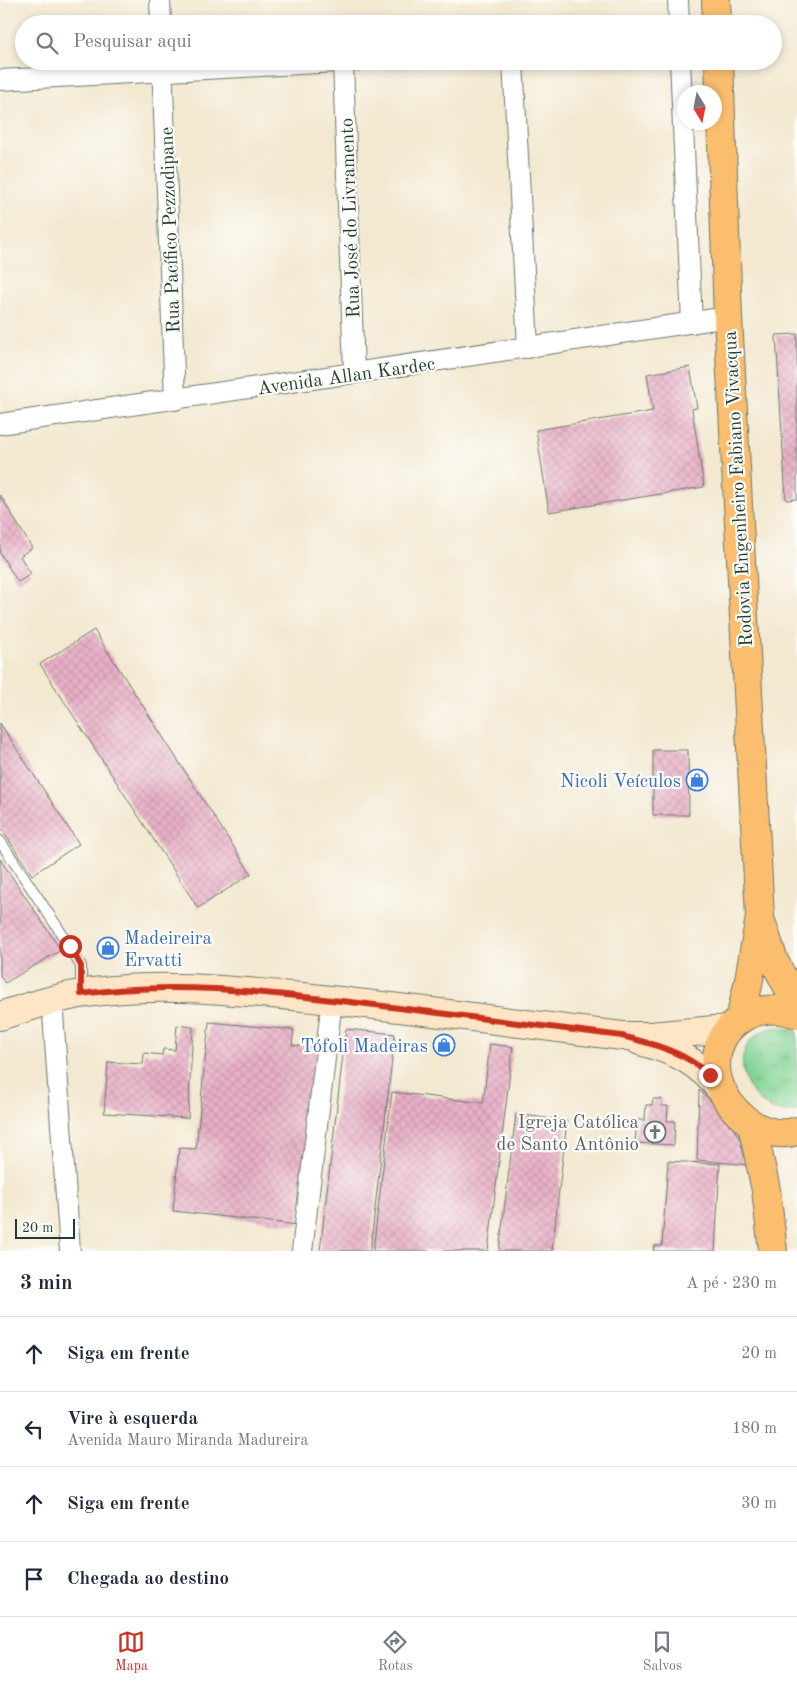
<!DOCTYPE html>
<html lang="pt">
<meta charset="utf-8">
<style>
:root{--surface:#fff;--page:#f6f6f7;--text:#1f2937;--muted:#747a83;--line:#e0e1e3;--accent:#c8321e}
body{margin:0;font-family:"Old Standard TT",serif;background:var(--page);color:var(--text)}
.compass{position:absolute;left:677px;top:85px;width:45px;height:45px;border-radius:50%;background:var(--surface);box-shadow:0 2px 8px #0003;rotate:170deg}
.scale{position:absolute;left:15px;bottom:12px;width:60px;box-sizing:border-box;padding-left:5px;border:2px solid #1f3d34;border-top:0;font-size:14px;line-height:18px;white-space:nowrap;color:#1f3d34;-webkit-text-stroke:4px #fdfcf7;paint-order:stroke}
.stop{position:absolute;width:15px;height:15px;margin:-11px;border:4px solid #c8321e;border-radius:50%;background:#fff}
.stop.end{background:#c8321e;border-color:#fff;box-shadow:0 1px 5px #0008}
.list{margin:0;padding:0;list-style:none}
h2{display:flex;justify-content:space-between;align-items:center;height:65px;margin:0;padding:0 20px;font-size:21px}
h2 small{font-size:16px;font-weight:400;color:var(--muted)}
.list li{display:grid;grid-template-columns:32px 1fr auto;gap:15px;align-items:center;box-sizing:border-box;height:75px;padding:0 20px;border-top:1px solid var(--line)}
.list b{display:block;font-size:19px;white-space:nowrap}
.list p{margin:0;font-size:16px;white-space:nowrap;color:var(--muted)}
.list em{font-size:16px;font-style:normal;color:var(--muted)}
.icon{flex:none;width:28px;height:28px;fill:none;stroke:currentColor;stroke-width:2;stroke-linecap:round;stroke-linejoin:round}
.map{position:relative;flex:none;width:797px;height:1251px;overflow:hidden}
.search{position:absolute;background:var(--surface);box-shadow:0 2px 8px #0003;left:15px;right:15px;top:15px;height:55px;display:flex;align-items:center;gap:12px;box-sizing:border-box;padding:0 18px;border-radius:28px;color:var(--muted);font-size:19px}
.sheet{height:365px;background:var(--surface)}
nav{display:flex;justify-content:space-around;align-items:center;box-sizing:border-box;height:70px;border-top:1px solid var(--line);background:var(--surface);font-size:14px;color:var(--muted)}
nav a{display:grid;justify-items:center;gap:2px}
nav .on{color:var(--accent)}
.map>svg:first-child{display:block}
.grass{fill:url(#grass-tufts);stroke:#508864}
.building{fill:url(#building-cross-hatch)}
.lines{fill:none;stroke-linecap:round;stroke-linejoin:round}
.lane-casing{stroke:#69796b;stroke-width:12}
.street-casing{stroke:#69796b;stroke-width:22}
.secondary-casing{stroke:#69796b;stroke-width:30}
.highway-casing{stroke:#69796b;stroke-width:30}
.lane{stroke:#fff;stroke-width:10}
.street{stroke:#fff;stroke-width:20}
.secondary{stroke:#fde5c5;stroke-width:28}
.highway{stroke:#fbbd6e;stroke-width:28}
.route{stroke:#c8321e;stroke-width:6}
.labels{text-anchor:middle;stroke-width:4.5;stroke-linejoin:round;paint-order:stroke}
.street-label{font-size:19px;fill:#1f3d34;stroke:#fdfcf7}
.shop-label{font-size:19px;fill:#366cbe;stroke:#fdfcf7;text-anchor:end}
.worship-label{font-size:19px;fill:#5b616d;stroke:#fdfcf7;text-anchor:end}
</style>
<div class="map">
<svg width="797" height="1251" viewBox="0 0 797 1251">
<defs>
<pattern id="grass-tufts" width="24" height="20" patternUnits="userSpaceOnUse" patternTransform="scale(1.25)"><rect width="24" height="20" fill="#82d394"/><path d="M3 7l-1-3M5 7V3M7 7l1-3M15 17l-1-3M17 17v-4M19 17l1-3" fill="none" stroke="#6aac7a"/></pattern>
<pattern id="building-cross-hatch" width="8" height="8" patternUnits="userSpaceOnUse" patternTransform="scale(1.25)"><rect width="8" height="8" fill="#e9b0c7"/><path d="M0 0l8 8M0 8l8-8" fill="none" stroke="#c798ac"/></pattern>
</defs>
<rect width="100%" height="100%" fill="#fdfcf7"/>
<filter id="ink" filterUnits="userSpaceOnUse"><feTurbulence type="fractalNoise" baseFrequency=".02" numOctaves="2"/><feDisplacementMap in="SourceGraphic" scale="10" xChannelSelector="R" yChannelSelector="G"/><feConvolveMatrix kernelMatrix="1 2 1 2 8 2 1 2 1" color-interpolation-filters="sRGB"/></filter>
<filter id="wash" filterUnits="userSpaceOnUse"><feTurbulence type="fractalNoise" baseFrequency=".0096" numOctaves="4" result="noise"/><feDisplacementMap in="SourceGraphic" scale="20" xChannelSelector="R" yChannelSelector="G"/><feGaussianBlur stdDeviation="1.12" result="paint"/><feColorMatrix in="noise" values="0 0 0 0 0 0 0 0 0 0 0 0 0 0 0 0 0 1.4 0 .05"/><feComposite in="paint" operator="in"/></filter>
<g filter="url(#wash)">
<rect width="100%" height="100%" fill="#f3e8d0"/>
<path class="grass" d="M776 1027 787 1028 797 1032V1111C748 1122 714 1040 776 1027Z"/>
<g id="blocks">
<g class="building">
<path d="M797 334V499L786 500 776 335Z"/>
<path d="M690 367 697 408 692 409 704 487 549 512 536 430 653 411 647 374Z"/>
<path d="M0 495 32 548 20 556 31 574 18 582 0 553Z"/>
<path d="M94 630 251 874 198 908 40 664Z"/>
<path d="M0 723 79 844 32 875 0 827Z"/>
<path d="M653 750H688L689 815H653Z"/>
<path d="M0 859 61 950 5 983 0 976Z"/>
<path d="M209 1022 294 1030 292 1045 318 1048 298 1225 173 1211 179 1148 196 1149Z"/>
<path d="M177 1025 193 1027 188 1118 104 1113 108 1062 143 1064 144 1053 162 1055 163 1049 175 1050Z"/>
<path d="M346 1029 395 1034 370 1251H320Z"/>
<path d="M490 1044 513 1047 488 1251H373L392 1092 483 1103Z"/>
<path d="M699 1090 717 1107 733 1128 740 1139 749 1165 697 1160Z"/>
<path d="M653 1099H662L661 1106H668L667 1121H675L674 1145 635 1143 637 1120H645L646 1105H652Z"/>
<path d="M516 1114 567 1121 552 1251H499Z"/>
<path d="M668 1161 720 1164 715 1251H653L654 1246H662Z"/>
</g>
</g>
</g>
<g filter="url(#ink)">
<use href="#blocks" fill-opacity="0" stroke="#69796b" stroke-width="1"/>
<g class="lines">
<g class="lane-casing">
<path id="lane" d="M0 841 58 928 81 966V993"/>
</g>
<g class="street-casing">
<g id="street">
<path d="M160 0 161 24"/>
<path d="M678 0 679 24"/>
<path d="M162 61 175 400"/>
<path d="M513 61 528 348"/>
<path d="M680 61 692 323"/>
<path d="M343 62 354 373"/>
<path d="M0 80 356 61"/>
<path d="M0 424 354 373 728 317"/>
<path d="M52 1000 70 1251"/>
<path d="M302 1251 332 1000"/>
</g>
</g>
<g class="secondary-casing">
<g id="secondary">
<path d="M0 1016C34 1005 67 994 103 991 170 983 236 991 303 997 409 1008 516 1023 622 1036H651L714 1030H728"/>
<path d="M640 1041C677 1051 699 1062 723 1092"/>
</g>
</g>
<g class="highway-casing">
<g id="highway">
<path d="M716 0 717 24"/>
<path d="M719 61 728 317 760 917 748 985 740 1019"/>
<path d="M762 924 774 961 797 1004"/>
<path d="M797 1014C758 999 715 1023 716 1068 718 1105 760 1143 797 1131"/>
<path d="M752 1125 766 1190 773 1251"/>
</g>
</g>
<use href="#lane" class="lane"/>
<use href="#street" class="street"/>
<use href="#secondary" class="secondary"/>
<use href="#highway" class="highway"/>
</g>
</g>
<g class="lines" filter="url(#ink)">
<path class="route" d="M70 946 81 966V994C176 980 272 993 367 1004 452 1015 537 1025 622 1036 645 1042 670 1048 691 1061 698 1065 704 1071 710 1075"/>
</g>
<defs>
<g id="shop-ring" transform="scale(1.125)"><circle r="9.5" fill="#fdfcf7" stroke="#3f7fe0" stroke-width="1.5"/><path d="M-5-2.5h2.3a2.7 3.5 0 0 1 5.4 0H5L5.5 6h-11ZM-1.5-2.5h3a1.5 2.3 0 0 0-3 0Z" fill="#3f7fe0"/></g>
<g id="church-ring" transform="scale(1.125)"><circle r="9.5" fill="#fdfcf7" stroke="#6b7280" stroke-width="1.5"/><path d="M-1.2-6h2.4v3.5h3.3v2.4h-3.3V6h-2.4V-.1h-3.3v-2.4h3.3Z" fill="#6b7280"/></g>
</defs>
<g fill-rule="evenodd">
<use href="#shop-ring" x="697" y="780"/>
<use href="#shop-ring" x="108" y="948"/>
<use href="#shop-ring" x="444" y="1045"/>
<use href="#church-ring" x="655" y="1132"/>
</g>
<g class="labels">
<g class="street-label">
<text transform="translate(349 218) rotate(-92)" y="7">Rua José do Livramento</text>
<text transform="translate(169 230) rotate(-92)" y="7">Rua Pacífico Pezzodipane</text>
<text transform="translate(346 375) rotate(-8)" y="7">Avenida Allan Kardec</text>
<text transform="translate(737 489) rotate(-93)" y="7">Rodovia Engenheiro Fabiano Vivacqua</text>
</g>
<g class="shop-label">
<text x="681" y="787">Nicoli Veículos</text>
<text x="124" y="944" text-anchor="start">Madeireira<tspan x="124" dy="22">Ervatti</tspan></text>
<text x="428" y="1052">Tófoli Madeiras</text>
</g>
<g class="worship-label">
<text x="639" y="1128">Igreja Católica<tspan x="639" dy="22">de Santo Antônio</tspan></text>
</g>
</g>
</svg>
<svg class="compass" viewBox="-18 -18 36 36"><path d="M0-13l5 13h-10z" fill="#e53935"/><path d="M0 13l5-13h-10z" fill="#747a83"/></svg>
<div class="scale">20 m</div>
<div class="stop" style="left:70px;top:946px"></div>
<div class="stop end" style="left:710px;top:1075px"></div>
<div class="search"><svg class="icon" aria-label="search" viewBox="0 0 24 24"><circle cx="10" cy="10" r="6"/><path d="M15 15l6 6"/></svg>Pesquisar aqui</div>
</div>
<section class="sheet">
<h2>3 min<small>A pé · 230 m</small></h2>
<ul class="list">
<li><svg class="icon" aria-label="ahead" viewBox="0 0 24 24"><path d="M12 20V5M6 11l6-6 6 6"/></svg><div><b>Siga em frente</b></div><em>20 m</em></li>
<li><svg class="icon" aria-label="left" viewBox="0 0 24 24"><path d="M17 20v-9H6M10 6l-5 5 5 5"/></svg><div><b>Vire à esquerda</b><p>Avenida Mauro Miranda Madureira</p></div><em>180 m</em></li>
<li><svg class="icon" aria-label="ahead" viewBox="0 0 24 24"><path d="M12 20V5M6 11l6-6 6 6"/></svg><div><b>Siga em frente</b></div><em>30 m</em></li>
<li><svg class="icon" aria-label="arrive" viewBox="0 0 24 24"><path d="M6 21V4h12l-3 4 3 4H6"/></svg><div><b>Chegada ao destino</b></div></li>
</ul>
</section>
<nav>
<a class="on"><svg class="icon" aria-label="map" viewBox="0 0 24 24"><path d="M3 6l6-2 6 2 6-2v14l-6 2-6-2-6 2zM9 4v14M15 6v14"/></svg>Mapa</a>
<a><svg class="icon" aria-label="directions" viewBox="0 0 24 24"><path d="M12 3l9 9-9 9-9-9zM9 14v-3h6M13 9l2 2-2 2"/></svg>Rotas</a>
<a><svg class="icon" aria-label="saved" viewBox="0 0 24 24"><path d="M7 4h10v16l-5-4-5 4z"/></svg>Salvos</a>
</nav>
